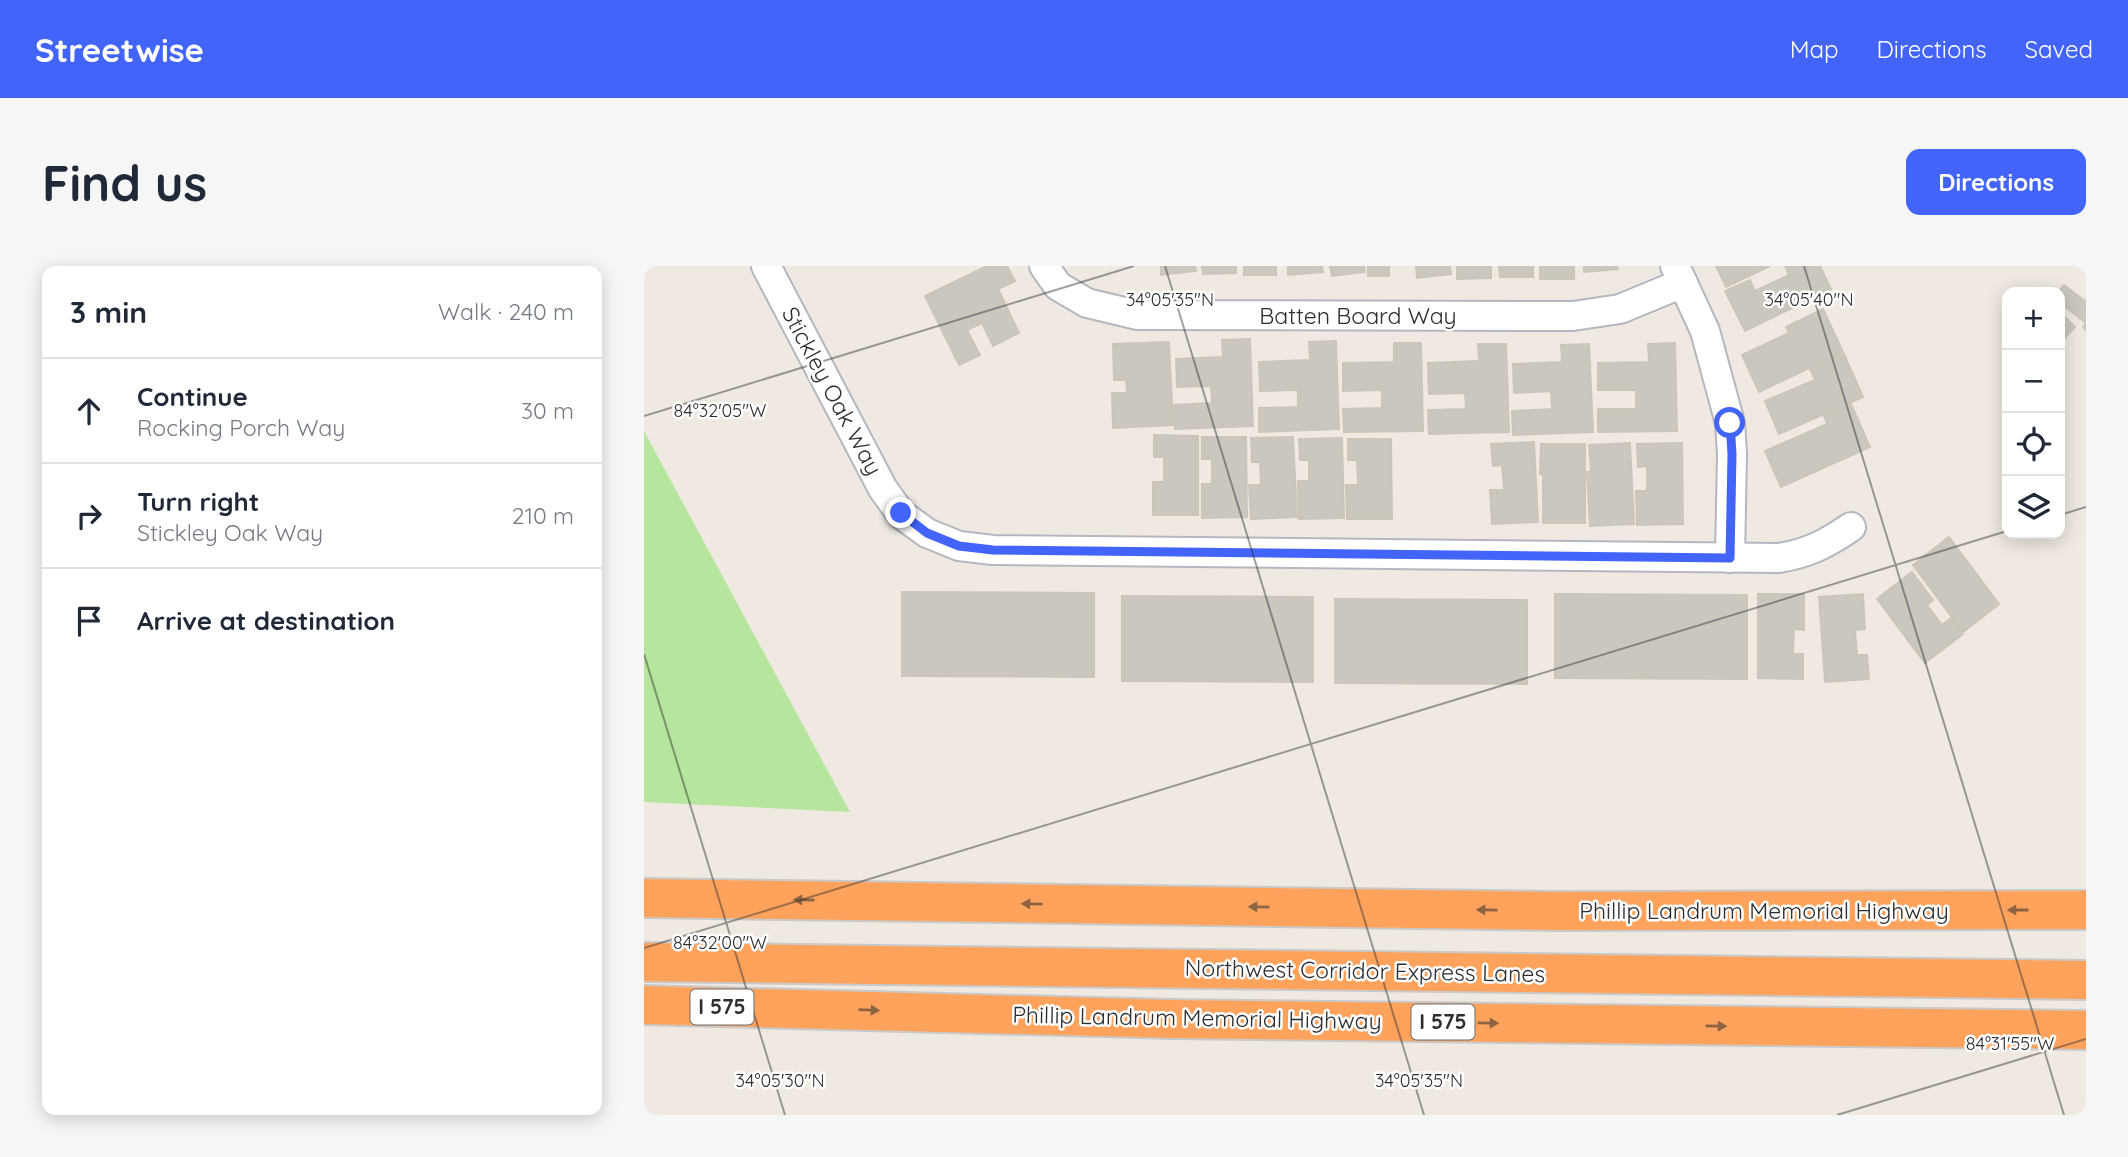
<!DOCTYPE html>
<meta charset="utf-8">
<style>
:root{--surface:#fff;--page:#f6f6f7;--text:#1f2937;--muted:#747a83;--line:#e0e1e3;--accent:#4264fb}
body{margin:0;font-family:Quicksand,sans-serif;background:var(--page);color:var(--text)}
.controls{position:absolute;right:21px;top:21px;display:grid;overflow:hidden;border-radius:14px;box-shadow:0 4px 18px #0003}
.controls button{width:63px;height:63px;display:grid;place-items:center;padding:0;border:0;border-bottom:2px solid var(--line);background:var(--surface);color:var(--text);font:35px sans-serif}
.stop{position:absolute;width:21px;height:21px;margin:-16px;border:5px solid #4264fb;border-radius:50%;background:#fff}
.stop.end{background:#4264fb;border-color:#fff;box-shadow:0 2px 7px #0008}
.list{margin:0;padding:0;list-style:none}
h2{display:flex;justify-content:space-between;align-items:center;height:91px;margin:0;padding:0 28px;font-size:30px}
h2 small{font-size:23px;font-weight:400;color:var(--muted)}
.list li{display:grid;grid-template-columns:46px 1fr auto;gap:21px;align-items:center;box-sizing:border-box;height:105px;padding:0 28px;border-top:2px solid var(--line)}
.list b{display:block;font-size:26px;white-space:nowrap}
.list p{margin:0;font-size:23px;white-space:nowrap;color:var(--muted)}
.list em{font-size:23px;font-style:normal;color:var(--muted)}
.icon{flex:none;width:38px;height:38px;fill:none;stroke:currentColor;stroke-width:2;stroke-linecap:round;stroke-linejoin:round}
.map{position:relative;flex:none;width:1442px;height:849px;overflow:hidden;border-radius:14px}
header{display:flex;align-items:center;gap:42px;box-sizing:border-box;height:98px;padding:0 35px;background:var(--accent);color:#fff}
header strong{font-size:33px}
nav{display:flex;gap:38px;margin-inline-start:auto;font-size:24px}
.intro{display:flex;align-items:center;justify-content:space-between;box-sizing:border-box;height:168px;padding:0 42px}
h1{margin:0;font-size:49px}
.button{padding:18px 32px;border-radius:14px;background:var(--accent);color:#fff;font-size:24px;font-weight:700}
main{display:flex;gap:42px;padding:0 42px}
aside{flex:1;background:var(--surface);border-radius:14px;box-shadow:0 4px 18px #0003}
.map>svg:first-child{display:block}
.green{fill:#b6e59e}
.building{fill:#cbc7bf;stroke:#cbc5ba;stroke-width:2}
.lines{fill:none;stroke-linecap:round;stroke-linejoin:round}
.minor-casing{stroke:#b4b7c1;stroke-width:32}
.highway-casing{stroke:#c9c9c9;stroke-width:42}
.minor{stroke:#fff;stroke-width:28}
.highway{stroke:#ffa35c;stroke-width:38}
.oneway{fill:#8c6343}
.route{stroke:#4264fb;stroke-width:9}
.ticks{fill:none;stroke:#2e2e2e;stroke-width:2;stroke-opacity:0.45}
.labels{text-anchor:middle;stroke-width:5;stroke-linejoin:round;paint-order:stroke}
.shield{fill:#fff;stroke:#6d6d6d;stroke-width:2}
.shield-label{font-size:21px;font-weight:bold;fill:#2e2e2e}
.street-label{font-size:23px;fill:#2e2e2e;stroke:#fff}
.ticks-label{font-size:18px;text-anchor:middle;fill:#2e2e2e;stroke:#fff;stroke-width:5;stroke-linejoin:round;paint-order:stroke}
</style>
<header>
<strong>Streetwise</strong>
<nav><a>Map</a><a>Directions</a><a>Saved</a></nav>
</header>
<div class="intro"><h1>Find us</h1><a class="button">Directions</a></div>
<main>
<aside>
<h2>3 min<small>Walk · 240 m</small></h2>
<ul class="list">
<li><svg class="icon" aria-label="ahead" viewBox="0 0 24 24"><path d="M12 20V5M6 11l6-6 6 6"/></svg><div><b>Continue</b><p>Rocking Porch Way</p></div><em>30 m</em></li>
<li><svg class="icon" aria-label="right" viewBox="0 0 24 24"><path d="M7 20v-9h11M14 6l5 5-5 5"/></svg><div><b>Turn right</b><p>Stickley Oak Way</p></div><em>210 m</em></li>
<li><svg class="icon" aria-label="arrive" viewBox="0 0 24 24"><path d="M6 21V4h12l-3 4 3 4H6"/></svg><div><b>Arrive at destination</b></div></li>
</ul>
</aside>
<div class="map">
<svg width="1442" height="849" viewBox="0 0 1442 849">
<rect width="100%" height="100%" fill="#efe9e1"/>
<path class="green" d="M0 165 206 546 0 536Z"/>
<g class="building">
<path d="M343 0H363L371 15 354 23 375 67 349 80 338 57 323 64 336 89 315 99 281 30Z"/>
<path d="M517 0H551L552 5 517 9Z"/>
<path d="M558 0H592V7L559 8Z"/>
<rect x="600" y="0" width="32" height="9"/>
<path d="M644 0H678L679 6 644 9Z"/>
<path d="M686 0H720L721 6 688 10Z"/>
<rect x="724" y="0" width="21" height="10"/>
<path d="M772 0H806L807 8 773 12Z"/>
<path d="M813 0H847V12L813 13Z"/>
<path d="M855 0H889V11H856Z"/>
<rect x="896" y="0" width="34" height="13"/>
<path d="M940 0H973L974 3 940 6Z"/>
<path d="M1072 0H1126L1082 21Z"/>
<path d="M1141 0H1176L1187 23 1101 65 1081 25 1106 14 1111 25 1145 9Z"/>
<path d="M1420 19 1442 36V64L1439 61 1442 57 1416 37 1414 26Z"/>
<path d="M1179 43 1199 86 1115 126 1098 89 1145 67 1142 61Z"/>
<path d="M1416 46 1431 61 1416 77Z"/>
<path d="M606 73 609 160 531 163 530 139 568 137 567 120 533 121 532 93 579 91 578 74Z"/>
<path d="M692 75 695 163 615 166V142L654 141V124L616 125 615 96 666 94 665 76Z"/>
<path d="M525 76 529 159 469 162 468 127H483L482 114H470L469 78Z"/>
<path d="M750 77H777L779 165 700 166 699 143 738 142V124L699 125V97L750 96Z"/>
<path d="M1031 77 1033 165 954 166V143H992V124H954V97L1005 96 1004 78Z"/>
<path d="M834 78H862L865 166 785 168 784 144 822 143 821 127 785 128 784 97 835 95Z"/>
<path d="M945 78 949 166 869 169 868 145 908 143 907 125 870 127 869 98 918 96 917 79Z"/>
<path d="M1200 88 1219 131 1135 168 1121 135 1171 114 1166 102Z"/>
<path d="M1207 138 1226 181 1137 221 1121 185 1183 158 1180 150Z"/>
<path d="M510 169 554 170V249H509V216H520V191H510Z"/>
<path d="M558 171H602L603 251 558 252V218H568V193H558Z"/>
<path d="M649 171 653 251 607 253 605 219H617L616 196H608L607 172Z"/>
<path d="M698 172 700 252 655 253 654 215H665V194H656L655 173Z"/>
<path d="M704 173H747L748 253H703L702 219H714L713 194H704Z"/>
<path d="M890 176 894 256 848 258 846 224H860L858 199 849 200 847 178Z"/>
<path d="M986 177 990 258 946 260 943 206H947L945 179Z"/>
<path d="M1038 177 1039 258 993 259 992 225H1003V200L994 201 993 178Z"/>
<path d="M897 178H941V257H899V209L896 208Z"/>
<path d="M1305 271 1355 338 1319 366 1269 299Z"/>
<path d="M1268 306 1289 334 1283 339 1298 359 1307 352 1319 368 1281 397 1233 333Z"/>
<path d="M258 326 450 327V411L258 410Z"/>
<path d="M911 328 1103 329V413L911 412Z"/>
<path d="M1114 328H1160V364L1150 363 1149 388H1159V413L1114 412Z"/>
<path d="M1219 328 1221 363 1211 364 1213 389H1223L1225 413 1181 416 1175 331Z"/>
<path d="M478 330 669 331V416L478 415Z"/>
<path d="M691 333 883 334V418L691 417Z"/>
</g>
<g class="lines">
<g class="minor-casing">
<g id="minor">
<path d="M122 0 239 223 257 248 283 267 315 280 349 284 1135 292C1165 287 1182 278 1207 261"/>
<path d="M400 0 414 20 443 37 493 49 929 50 976 43 1039 17"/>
<path d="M1031 0 1061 65 1086 157 1088 188 1086 292"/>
</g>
</g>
<g class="highway-casing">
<g id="highway">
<path d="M0 632 911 645 1442 644"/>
<path d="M0 696 1442 714"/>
<path d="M0 739 529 753 1442 764"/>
</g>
</g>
<use href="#minor" class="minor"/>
<use href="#highway" class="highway"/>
</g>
<defs><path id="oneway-solid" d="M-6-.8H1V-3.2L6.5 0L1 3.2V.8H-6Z" transform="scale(1.75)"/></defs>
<g class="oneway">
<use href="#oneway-solid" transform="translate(160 634) rotate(-179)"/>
<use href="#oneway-solid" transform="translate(388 638) rotate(-179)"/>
<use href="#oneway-solid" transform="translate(615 641) rotate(-179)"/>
<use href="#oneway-solid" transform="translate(843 644) rotate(-179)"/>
<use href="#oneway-solid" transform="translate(1374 644) rotate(180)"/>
<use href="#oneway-solid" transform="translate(225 744) rotate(2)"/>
<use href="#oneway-solid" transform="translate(844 757) rotate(1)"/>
<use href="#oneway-solid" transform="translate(1072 760) rotate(1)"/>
</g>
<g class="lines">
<path class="route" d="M257 247 283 267 315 280 349 284 1086 292 1088 188 1086 157"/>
</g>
<path class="ticks" d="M521 0 780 849M1160 0 1420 849M0 150 490 0M1416 249 1442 241M0 388 141 849M0 682 1363 265M1193 849 1442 773"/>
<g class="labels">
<g class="shield">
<rect x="46.5" y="723.5" width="63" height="35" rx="5"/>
<rect x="767.5" y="738.5" width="63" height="35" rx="5"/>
</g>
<g class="shield-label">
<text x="78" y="748">I 575</text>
<text x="799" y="763">I 575</text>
</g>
<g class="street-label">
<text x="714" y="58">Batten Board Way</text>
<text transform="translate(188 125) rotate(62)" y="8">Stickley Oak Way</text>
<text x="1120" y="653">Phillip Landrum Memorial Highway</text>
<text transform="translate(721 705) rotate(1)" y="8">Northwest Corridor Express Lanes</text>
<text transform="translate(553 752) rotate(1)" y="8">Phillip Landrum Memorial Highway</text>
</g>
</g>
<g class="ticks-label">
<text x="526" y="40">34°05'35"N</text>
<text x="1165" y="40">34°05'40"N</text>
<text x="76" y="151">84°32'05"W</text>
<text x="76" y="683">84°32'00"W</text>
<text x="1366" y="784">84°31'55"W</text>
<text x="136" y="821">34°05'30"N</text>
<text x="775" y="821">34°05'35"N</text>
</g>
</svg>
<div class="controls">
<button>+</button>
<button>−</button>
<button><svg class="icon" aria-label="locate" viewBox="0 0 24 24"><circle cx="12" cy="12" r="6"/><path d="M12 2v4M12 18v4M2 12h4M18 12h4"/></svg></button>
<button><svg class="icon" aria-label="layers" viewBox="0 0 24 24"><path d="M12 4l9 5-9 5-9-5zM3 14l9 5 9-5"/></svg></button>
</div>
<div class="stop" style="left:1086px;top:157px"></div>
<div class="stop end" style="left:257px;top:247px"></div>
</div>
</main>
